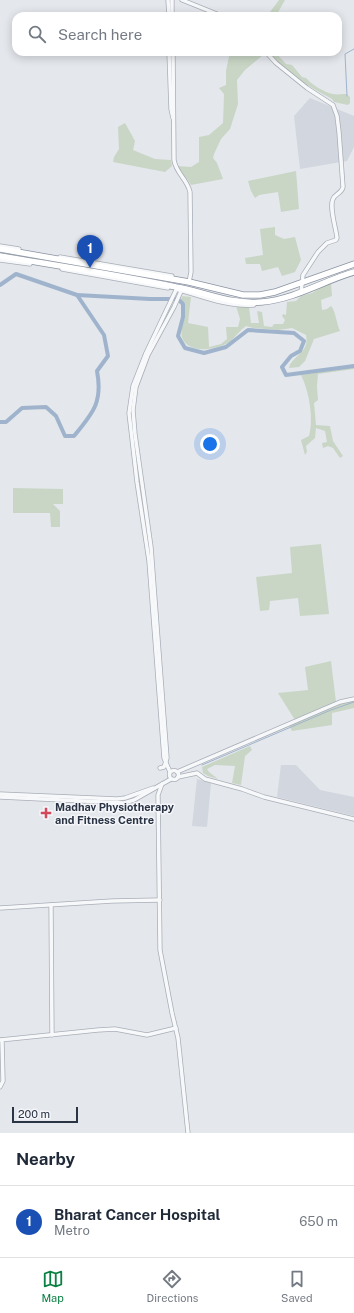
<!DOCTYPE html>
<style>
:root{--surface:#fff;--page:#f6f6f7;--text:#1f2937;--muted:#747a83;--line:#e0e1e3;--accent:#0b8043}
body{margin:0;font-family:"Public Sans",sans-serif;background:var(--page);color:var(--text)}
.scale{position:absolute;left:12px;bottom:10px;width:66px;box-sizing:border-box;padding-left:4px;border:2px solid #2b3445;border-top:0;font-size:11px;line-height:14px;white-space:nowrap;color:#2b3445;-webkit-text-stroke:3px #f4f6f9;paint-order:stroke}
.you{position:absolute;left:210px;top:444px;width:14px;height:14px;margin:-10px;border:3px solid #fff;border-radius:50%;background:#1a73e8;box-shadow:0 0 0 6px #1a73e833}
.badge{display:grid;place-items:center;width:26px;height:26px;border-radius:50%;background:var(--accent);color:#fff;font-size:13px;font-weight:700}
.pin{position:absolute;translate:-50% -33px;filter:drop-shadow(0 1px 2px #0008)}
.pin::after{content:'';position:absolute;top:21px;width:14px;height:12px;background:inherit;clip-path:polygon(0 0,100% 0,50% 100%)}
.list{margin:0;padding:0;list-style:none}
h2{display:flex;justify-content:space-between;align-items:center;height:52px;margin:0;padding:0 16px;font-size:17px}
h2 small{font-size:13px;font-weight:400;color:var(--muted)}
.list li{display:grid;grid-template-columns:26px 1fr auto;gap:12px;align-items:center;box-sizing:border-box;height:72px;padding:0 16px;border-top:1px solid var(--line)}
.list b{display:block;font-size:15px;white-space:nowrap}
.list p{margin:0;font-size:13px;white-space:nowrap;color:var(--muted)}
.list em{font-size:13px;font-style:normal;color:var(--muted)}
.icon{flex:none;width:22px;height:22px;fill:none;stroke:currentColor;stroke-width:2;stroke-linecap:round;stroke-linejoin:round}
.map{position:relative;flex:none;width:354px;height:1133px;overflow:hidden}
.search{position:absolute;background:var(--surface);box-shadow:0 2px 10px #0003;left:12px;right:12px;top:12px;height:44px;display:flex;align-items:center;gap:10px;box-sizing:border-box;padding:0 14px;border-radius:12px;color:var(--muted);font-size:15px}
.sheet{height:124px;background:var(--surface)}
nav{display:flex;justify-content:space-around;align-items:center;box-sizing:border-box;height:56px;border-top:1px solid var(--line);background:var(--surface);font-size:11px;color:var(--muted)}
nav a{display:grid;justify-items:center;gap:2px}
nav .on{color:var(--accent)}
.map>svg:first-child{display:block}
.built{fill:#d2d6de}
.green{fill:#c9d6c5}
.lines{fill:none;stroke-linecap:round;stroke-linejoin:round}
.stream{stroke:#9fb4cc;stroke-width:1}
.river{stroke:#9fb4cc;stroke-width:4}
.minor-casing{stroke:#a9aeb7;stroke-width:5}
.highway-casing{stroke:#8b94a3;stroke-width:7}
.minor{stroke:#f7f8fa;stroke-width:3.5}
.highway{stroke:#fff;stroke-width:5.5}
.poi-dot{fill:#d1495b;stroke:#f4f6f9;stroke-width:1.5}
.labels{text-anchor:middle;stroke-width:3;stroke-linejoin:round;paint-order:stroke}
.poi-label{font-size:11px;font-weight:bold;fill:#2b3445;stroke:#f4f6f9;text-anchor:start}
</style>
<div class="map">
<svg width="354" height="1133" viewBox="0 0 354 1133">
<rect width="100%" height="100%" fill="#e4e7ec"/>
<g class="built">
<path d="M310 98 354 116V147L347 161 300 169 294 116Z"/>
<path d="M281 765H296L320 790 354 797V816L277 797Z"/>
<path d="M197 779 211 783 207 827 192 826Z"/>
</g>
<g class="green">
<path d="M279 0H285L276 16H267Z"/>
<path d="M230 52H262L263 55 245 70 237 80 238 104 230 129 221 139 214 154 213 158 217 163 223 179 191 185C187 177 180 174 177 166L191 167 199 162V137L209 135 223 123 224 94 219 88 226 85V71Z"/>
<path d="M269 52H275L286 64 292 65 302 77 306 78C311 84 325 93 333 94 337 95 342 94 346 94L350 97V103L348 105 334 102 332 99C309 86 285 74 269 52Z"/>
<path d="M125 123 135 141 133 150 155 159 171 160 172 166 165 172 113 162 114 157 119 149 118 127Z"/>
<path d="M296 171 299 209 281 212 278 192 259 195 255 198 251 191 248 181Z"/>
<path d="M275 227V235L284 239 295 237 301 260 295 272 282 276 278 267 262 271 260 264H246L245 258 263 255 260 229Z"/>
<path d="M331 283 332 296 321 300 322 310 327 309 331 306C335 309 337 325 340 331L314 339 305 361 299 367 289 368C292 355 310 353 306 335L292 328 278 330 253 328 246 326C240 330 236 336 231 341 219 350 187 355 182 337 180 331 184 322 185 316 185 311 185 307 185 303L181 300 182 296 191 297 188 323 208 327 209 347 221 344 227 339 226 327H238L240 319 236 306 249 307 251 323H259L257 311 262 312 264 326 272 327 274 324H283L285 320 282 316 283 314 286 315 287 302 296 301 301 296 312 293 327 284Z"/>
<path d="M354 367V369L318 374 317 386 318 400 314 403 316 425 330 426 333 441 343 456 340 458 333 448 328 446 323 448 322 443 327 442 325 431 316 428 315 438 306 446 307 452 305 455 301 440 309 436C314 419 309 391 301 375Z"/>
<path d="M13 488 63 489V504H53L60 511V527H51L50 513H13Z"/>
<path d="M321 544 329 614 300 616 298 598 270 601 269 610 260 611 256 577 292 573 290 547Z"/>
<path d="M331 661 336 702 295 720 278 693 308 690 305 667Z"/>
<path d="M354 701V708L332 713V725L292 731 289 725 340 703Z"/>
<path d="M250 746 252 750 245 756 241 785 232 783 235 766 215 765 207 769 209 772 218 779 208 776 203 773 202 767Z"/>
</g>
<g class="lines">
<g class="stream">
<path d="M347 96 345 54 354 49"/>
<path d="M202 765 331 710 354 702"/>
</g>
<g class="river">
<path d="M0 285 16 274 77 295"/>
<path d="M0 422H6L22 408 46 407 56 416 65 436H74C93 413 103 402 97 371L108 356 104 335 77 295 150 299H178L183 304V317L178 336 185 348 204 353 226 347 248 330 294 333 304 341 300 351 291 356 282 367 286 375 354 366"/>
</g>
<g class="minor-casing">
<g id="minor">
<path d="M168 0 169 16"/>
<path d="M172 0V16"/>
<path d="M182 0 222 16"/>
<path d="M169 52 171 109 173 118"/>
<path d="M173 52 174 160C176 173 187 179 190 192L191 272 189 282"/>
<path d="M266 52 276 63 307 88 333 105 337 116 339 132 343 187C342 193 335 194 333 199 329 207 336 228 337 238L336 240 327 243 318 252 303 275 301 293"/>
<path d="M0 246 19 249"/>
<path d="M60 257 172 276"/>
<path d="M0 260 30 264"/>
<path d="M62 269 168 288"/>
<path d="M176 289C201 296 227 307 254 305"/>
<path d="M160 768 164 767 167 758 151 547 135 434 133 410 136 387 148 355 174 307 182 289"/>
<circle cx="174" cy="775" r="4.5"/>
<path d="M170 772 164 758 149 561 137 482 129 413 133 386 146 353 177 288"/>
<path d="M177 772 340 702 354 699"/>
<path d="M178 777 197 773 205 779 242 789 264 797 354 819"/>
<path d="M162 784 158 795 160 950 172 1013 178 1038 188 1133"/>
<path d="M0 794 117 799 125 798 153 788"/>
<path d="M0 797 124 803 134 800 171 779"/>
<path d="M51 905 52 1035"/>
<path d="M0 908 112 901 160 900"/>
<path d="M0 1040 98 1030 115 1029 147 1035 176 1028"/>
<path d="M0 1087 3 1081 2 1040"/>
</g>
</g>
<g class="highway-casing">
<g id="highway">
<path d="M0 249 189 282 243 295H260L275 292 354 264"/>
<path d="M0 256C59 266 118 275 176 287 205 292 232 305 262 302 295 299 323 281 354 272"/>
</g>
</g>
<use href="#minor" class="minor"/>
<use href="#highway" class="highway"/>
</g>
<path class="poi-dot" d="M44 807h4v4h4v4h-4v4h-4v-4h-4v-4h4z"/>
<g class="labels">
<g class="poi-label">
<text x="55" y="811">Madhav Physiotherapy<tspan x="55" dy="13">and Fitness Centre</tspan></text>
</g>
</g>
</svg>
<div class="scale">200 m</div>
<div class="you"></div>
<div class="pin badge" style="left:90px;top:268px;background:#1a4fb4">1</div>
<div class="search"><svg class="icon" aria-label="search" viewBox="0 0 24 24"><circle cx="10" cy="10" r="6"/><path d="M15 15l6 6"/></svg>Search here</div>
</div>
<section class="sheet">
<h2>Nearby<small></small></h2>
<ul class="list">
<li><span class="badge" style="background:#1a4fb4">1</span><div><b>Bharat Cancer Hospital</b><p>Metro</p></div><em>650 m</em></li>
</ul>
</section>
<nav>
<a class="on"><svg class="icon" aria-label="map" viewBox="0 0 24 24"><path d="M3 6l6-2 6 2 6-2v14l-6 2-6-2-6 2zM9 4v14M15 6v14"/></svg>Map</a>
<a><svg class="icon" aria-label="directions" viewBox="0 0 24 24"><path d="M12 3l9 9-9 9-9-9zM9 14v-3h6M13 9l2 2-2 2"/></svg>Directions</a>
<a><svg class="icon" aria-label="saved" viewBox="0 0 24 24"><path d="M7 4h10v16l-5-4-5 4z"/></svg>Saved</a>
</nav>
